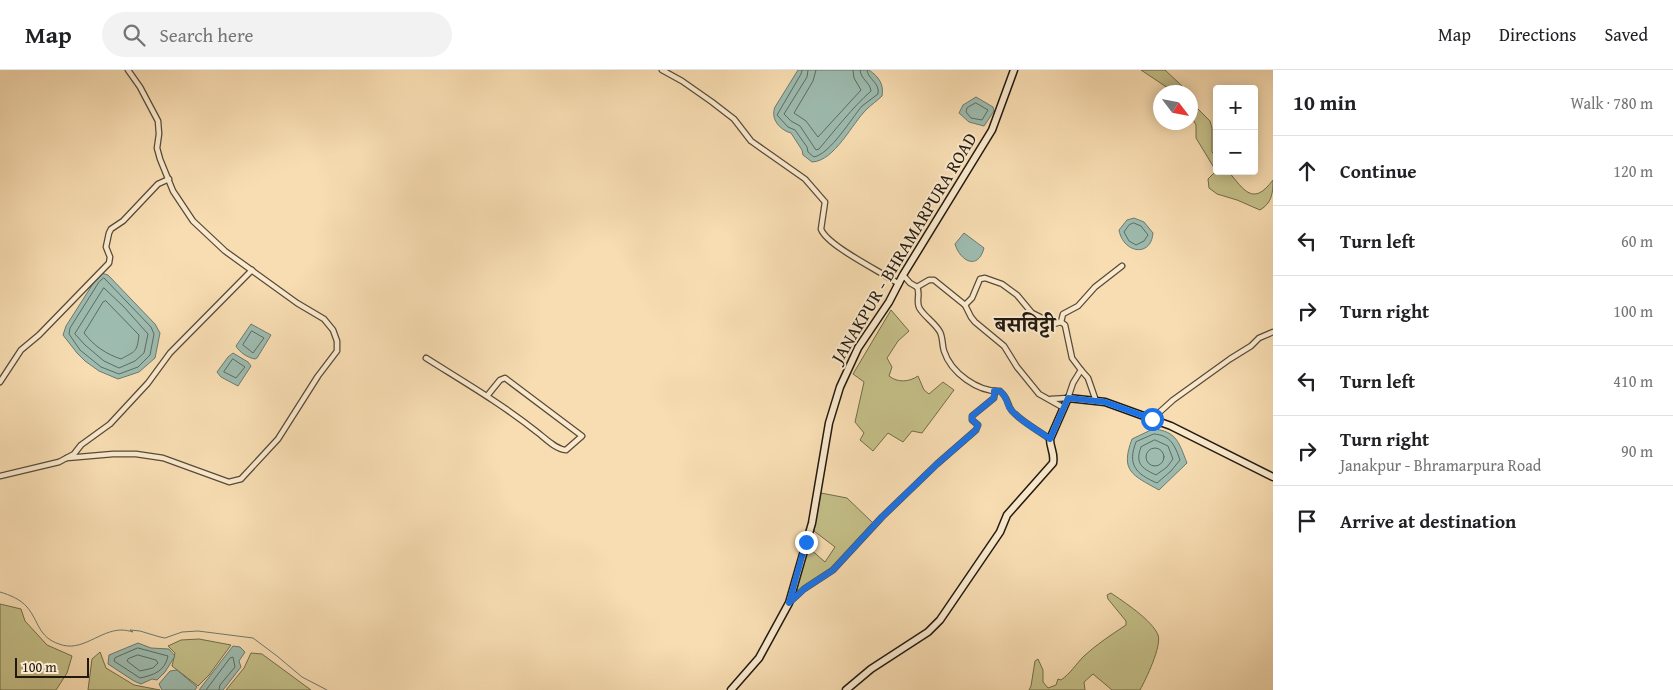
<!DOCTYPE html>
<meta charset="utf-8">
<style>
:root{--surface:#fff;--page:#f2f2f2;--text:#202124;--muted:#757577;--line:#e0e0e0}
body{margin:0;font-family:"Gentium Book Plus","Noto Serif Devanagari",serif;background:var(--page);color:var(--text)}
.controls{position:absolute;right:15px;top:15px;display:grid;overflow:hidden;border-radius:5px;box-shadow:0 2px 12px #0003}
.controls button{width:45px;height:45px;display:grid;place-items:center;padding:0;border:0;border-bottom:1px solid var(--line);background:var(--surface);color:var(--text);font:25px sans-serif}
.compass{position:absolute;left:1153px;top:15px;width:45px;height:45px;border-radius:50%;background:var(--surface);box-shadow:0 2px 12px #0003;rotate:122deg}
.scale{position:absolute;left:15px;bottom:12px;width:74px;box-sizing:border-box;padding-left:5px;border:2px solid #211910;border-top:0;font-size:14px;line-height:18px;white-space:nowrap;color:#211910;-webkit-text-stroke:4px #fae9cd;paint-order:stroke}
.stop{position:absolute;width:15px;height:15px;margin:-11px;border:4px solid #1a73e8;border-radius:50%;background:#fff}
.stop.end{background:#1a73e8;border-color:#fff;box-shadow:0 1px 5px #0008}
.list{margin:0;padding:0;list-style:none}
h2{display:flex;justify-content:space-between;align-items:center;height:65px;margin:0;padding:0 20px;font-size:21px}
h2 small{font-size:16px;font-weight:400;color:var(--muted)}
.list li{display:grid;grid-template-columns:32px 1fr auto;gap:15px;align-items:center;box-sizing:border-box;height:70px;padding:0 20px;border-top:1px solid var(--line)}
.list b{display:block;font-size:19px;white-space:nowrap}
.list p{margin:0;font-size:16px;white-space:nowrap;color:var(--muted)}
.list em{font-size:16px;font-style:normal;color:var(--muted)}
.icon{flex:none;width:28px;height:28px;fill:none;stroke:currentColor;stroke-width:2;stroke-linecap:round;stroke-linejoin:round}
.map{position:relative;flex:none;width:1273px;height:620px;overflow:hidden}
header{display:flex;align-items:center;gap:30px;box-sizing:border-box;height:70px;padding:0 25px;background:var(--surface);border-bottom:1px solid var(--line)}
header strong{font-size:24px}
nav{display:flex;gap:28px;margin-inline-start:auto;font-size:18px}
.search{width:350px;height:45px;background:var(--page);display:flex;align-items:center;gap:12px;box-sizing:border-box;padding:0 18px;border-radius:28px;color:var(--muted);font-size:19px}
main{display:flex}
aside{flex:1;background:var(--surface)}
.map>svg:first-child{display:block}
.green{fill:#c4bf88;stroke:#726c4c}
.water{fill:#9dbbaf;stroke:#6b7a6f}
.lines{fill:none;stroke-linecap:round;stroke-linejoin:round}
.shore{stroke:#5f6a60;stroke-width:1}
.stream{stroke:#6b7a6f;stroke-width:1}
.street-casing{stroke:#574a38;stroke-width:7}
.secondary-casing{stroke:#211910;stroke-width:9}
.street{stroke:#fae9cd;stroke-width:4.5}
.secondary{stroke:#fae9cd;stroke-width:6}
.route{stroke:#1a73e8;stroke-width:6}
.labels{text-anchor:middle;stroke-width:4;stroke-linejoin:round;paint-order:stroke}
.street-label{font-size:18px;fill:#211910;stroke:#fae9cd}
.district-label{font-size:22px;font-weight:bold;fill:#211910;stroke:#fae9cd}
</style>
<header>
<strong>Map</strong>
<div class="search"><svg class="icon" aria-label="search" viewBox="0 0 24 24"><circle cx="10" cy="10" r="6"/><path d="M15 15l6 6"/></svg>Search here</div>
<nav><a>Map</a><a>Directions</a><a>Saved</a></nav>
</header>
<main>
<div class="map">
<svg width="1273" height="620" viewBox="0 0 1273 620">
<rect width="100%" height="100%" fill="#f8ddb2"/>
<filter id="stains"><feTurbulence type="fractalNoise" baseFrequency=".004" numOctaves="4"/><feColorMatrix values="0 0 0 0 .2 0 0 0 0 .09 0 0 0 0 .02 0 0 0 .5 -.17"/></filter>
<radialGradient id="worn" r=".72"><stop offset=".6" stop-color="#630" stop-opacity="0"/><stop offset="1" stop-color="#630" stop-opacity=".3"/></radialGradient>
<g class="green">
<path d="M1141 0H1165L1182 16 1186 22H1171L1168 18Z"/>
<path d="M1191 32 1210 51 1212 58V82L1217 88V101H1228C1244 120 1253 137 1273 110 1273 123 1272 133 1260 140L1237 130 1217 124 1209 118 1208 109 1216 101 1196 68V55L1191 46Z"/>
<path d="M891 240 909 261 898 271 887 288 892 297 889 306C898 313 909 312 918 306L924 320 929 324 943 312 954 320 922 363 912 361 903 372 888 363 873 381 860 370 864 363 855 352 864 312 853 304Z"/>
<path d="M821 423 847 428 873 453 858 471 832 498 797 523V514L809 478 825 492 835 477 814 461Z"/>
<path d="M1111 523C1124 532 1152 550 1158 565 1162 576 1146 609 1140 620H1112L1093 604 1084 612 1085 620H1029L1031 616 1035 591 1038 589 1043 600V612L1048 618 1056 615 1058 609 1061 610C1070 604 1076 594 1084 586 1097 574 1111 565 1126 555V551L1108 529 1107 525Z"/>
<path d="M0 534 21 539 25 551 47 575 72 586 67 603 56 620H0Z"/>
<path d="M199 569 231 575 209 605 198 616 172 596 175 583 168 576 181 570Z"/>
<path d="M100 582 106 598 134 615 160 620H88L92 589Z"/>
<path d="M251 583 262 584 311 620H226L244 598Z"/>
</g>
<g class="water">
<path d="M798 0H869C879 7 884 14 882 26 877 31 872 34 867 39 852 53 835 91 812 92L803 85 802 80 791 63C780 60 770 49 775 37Z"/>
<path d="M976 27 993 37 994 41 984 56 969 52 959 43 963 35Z"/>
<path d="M1134 148 1144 152 1153 163C1151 188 1123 183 1119 160L1127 150Z"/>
<path d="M964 163 984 178C978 201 960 191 955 174Z"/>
<path d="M101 203 108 205 155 254 160 263 155 288 139 302 118 309 99 301 85 291 77 283 63 265 66 256 96 209Z"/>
<path d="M251 254 271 265 257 288 255 289C248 288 239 282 236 276Z"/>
<path d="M233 283 248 292 251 296 238 316 221 307 217 302 228 287Z"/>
<path d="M1153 359C1177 361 1179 373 1187 393L1159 420C1132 405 1120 401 1132 369Z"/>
<path d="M138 573 151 578 169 579 175 586 165 602 157 610 152 609 141 614 134 611 108 594 109 585Z"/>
<path d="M233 576 240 577 245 582 239 591 241 597 223 620H199Z"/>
<path d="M177 600 197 617 195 620H162L159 614 170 601Z"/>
</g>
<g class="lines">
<g class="shore">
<path d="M802 0 801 4 777 45 788 57 795 60 807 77 808 82 814 87C831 83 851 49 862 36 867 32 873 28 878 24 880 12 868 10 867 0"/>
<path d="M808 0 807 7 784 44 791 51 800 56 816 80 819 79C836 59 852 38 871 21 870 12 861 10 860 0"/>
<path d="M816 0 813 11 794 43 806 51 818 67 861 20 854 8 853 0"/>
<path d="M976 33 988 40 982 50 971 48 966 42 967 38Z"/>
<path d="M1134 153 1141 156 1148 165 1144 171 1136 175 1129 171 1124 162 1129 155Z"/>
<path d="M104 208 151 257 154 264 150 285 138 297 119 304 101 297 80 280 69 264 70 258 99 212Z"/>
<path d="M104 218 124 237 148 264 144 283 135 291 119 298 104 291 85 275 75 264Z"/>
<path d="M106 231 139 265C137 283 135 281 121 289 106 284 94 276 84 263L103 232Z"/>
<path d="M252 261 264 268 253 283 243 275Z"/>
<path d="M233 289 245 297 236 308 224 302Z"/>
<path d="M1154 364C1171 365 1175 376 1180 390L1171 401 1157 413C1136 404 1127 395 1136 372Z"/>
<path d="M1155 370 1168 376 1173 389 1167 397 1156 405C1141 398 1135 393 1141 377Z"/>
<circle cx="1155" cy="387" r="9"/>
<path d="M138 578 168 586C165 601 154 605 140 608L114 591 115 588Z"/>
<path d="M138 585 156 590 158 593 153 598 140 601 127 591 128 589Z"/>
<path d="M206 620 230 588 233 587 235 597 220 615 219 620"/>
</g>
<path class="stream" d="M0 522C10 525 20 529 27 537 39 551 38 567 59 574 82 583 99 560 122 560 125 560 130 561 133 562L130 560 140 561 160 567 165 568 182 562 198 561 253 568 277 586 302 607 327 620"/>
<g class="street-casing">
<g id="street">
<path d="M662 0 682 11 712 32 734 49 751 71 805 109 825 132 821 159C827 176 882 202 899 214"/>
<path d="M903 205 910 213 917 217 929 210H934L965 235 971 247 975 252 1004 276 1017 297 1039 324 1064 338"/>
<path d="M917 217C921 224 915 232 920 239 925 247 935 253 940 262 943 268 942 275 944 281 951 303 978 322 1000 321 1010 330 1006 334 1012 341 1023 353 1038 360 1050 369"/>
<path d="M965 235 972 228 980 209 985 208 1002 214 1017 225 1032 243 1054 254 1061 252 1065 255 1072 288 1081 300 1073 313 1068 328 1051 329"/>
<path d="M1061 252 1063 244 1078 236 1095 217 1122 196"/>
<path d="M426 288C464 312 502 334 537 362 545 368 555 379 566 380L582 366 505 308 500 310 487 326"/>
<path d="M1081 300 1088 308 1096 331"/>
<path d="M0 312 21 280 39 265 109 193 110 187 106 177 109 163 111 159 123 151 158 114 169 109"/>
<path d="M1152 349 1173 330 1230 289 1251 276 1259 268 1273 262"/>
<path d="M67 388 113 384H136L163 388 229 412 241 409 278 369 318 306 337 281V271L333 260 324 249 297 233 225 181 193 151 173 121 160 89 157 78 159 64 158 51 140 17 128 0"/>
<path d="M0 406 59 392 74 384 81 375 110 354 148 313 170 283 252 200"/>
<path d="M790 532 804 519 833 500 882 447 937 394 976 360 978 355 972 350V346L994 328 995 321"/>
</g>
</g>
<g class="secondary-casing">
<g id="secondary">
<path d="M731 620 759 588 789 533 812 453 829 353 840 317 858 278 889 232 903 205 992 60 1014 0"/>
<path d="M846 620 871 599 928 562 940 550 1000 462 1007 445 1053 393C1055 383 1050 379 1050 369L1068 328 1105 332 1141 345 1171 356 1273 407"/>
</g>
</g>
<use href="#street" class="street"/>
<use href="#secondary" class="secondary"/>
</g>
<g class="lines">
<path class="route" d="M806 472 789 533 804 519 833 500 882 447 937 394 976 360 978 355 972 350V346L994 328V321H1000C1010 330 1005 334 1012 341 1023 353 1038 360 1050 369L1068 328 1105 332 1152 349"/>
</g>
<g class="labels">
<g class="street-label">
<text transform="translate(904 178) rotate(-59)" y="6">JANAKPUR - BHRAMARPURA ROAD</text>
</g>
<g class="district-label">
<text x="1025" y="262">बसविट्टी</text>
</g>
</g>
<rect width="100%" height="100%" filter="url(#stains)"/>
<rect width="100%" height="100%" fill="url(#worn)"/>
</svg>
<div class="controls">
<button>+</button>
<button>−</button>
</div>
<svg class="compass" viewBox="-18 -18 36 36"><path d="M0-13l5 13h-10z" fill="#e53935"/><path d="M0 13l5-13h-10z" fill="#757577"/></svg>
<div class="scale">100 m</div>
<div class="stop" style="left:1152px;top:349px"></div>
<div class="stop end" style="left:806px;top:472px"></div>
</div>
<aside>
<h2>10 min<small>Walk · 780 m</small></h2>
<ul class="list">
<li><svg class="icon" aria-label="ahead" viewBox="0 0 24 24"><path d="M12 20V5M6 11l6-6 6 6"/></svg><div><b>Continue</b></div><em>120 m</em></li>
<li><svg class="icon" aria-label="left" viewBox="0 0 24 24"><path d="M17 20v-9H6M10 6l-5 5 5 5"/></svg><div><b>Turn left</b></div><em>60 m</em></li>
<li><svg class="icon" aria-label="right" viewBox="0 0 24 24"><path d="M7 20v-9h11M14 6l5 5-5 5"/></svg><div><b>Turn right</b></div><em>100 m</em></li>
<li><svg class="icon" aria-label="left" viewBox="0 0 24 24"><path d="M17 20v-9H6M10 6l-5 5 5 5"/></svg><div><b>Turn left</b></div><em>410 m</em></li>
<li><svg class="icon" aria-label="right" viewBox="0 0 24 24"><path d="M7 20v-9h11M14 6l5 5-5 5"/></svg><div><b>Turn right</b><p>Janakpur - Bhramarpura Road</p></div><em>90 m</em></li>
<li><svg class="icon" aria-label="arrive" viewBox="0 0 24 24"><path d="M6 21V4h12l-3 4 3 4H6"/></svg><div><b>Arrive at destination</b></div></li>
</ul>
</aside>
</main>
